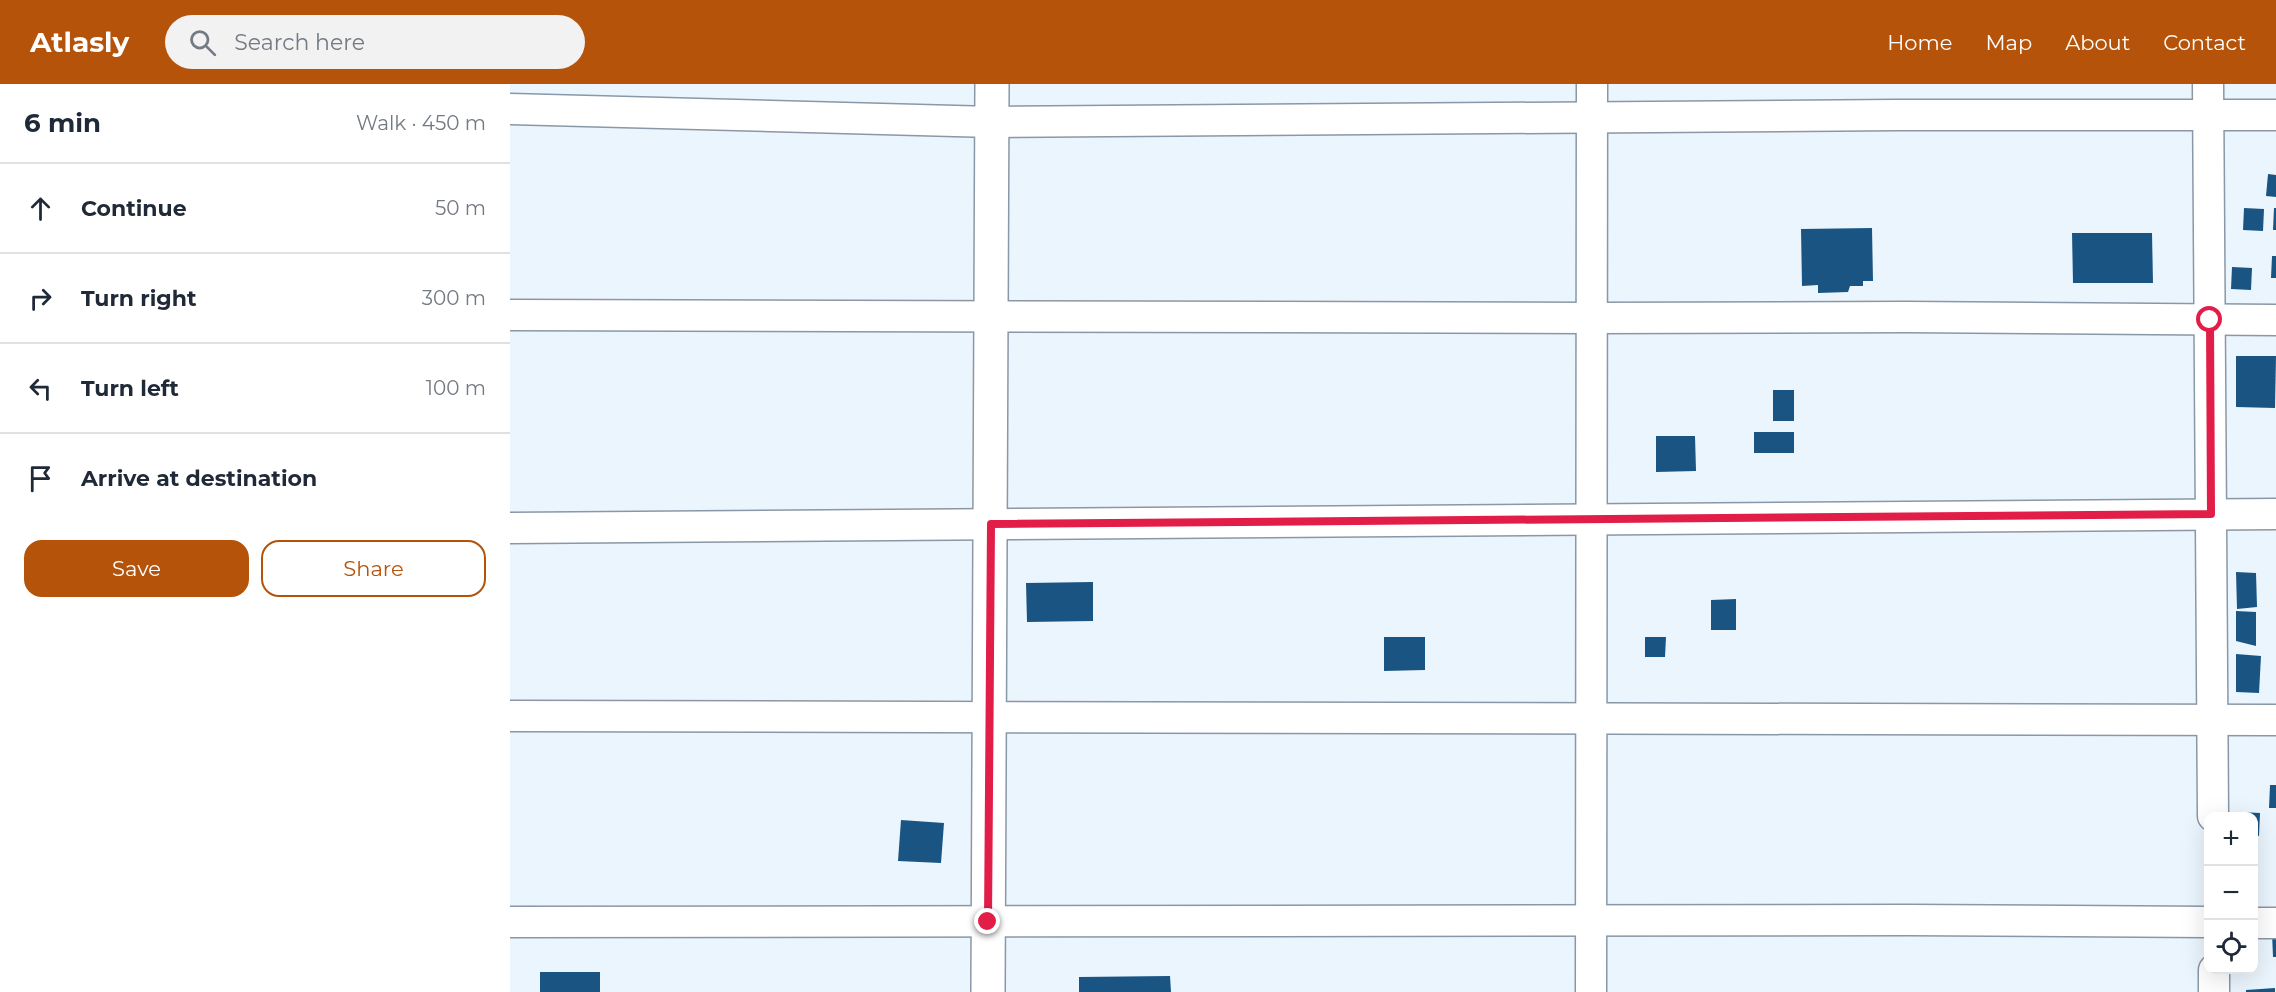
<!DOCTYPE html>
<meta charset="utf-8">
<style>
:root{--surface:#fff;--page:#f2f2f3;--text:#1f2937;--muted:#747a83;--line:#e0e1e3;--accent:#b45309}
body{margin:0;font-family:Montserrat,sans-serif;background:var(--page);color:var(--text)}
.controls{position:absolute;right:18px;bottom:18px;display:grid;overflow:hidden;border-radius:12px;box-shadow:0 6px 24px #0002}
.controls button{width:54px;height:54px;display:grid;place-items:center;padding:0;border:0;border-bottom:2px solid var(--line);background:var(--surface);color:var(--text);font:30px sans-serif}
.stop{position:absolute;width:18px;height:18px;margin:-14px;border:4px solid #e11d48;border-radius:50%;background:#fff}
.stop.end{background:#e11d48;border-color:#fff;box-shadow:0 2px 6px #0008}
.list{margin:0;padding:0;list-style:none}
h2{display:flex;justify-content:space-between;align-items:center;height:78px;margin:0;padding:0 24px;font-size:26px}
h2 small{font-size:20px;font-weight:400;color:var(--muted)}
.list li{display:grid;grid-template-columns:39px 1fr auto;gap:18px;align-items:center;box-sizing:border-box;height:90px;padding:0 24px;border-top:2px solid var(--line)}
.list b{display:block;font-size:22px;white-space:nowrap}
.list em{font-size:20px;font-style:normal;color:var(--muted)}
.actions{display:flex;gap:12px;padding:18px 24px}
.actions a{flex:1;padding:14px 0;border:2px solid var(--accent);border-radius:18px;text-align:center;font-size:21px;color:var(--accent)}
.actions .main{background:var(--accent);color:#fff}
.icon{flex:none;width:33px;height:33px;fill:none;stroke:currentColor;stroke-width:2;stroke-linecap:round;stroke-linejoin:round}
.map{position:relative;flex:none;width:1766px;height:908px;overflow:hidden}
header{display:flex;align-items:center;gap:36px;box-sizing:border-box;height:84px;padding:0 30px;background:var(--accent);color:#fff}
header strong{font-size:28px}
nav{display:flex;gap:33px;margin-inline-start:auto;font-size:21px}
.search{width:420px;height:54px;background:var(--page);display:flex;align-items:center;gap:15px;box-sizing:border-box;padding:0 21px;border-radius:33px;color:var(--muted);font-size:22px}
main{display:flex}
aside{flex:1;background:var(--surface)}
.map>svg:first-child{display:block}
.building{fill:#195483}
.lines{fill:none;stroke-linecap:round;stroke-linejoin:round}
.minor-casing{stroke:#8998a6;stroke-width:33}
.tertiary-casing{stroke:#8998a6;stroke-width:36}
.minor{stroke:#fff;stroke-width:30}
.tertiary{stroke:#fff;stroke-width:33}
.route{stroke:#e11d48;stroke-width:8}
</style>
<header>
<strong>Atlasly</strong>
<div class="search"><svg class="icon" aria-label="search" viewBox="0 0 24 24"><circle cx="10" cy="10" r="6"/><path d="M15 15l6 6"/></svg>Search here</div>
<nav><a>Home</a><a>Map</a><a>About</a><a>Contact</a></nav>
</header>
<main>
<aside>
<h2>6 min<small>Walk · 450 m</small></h2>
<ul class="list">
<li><svg class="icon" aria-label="ahead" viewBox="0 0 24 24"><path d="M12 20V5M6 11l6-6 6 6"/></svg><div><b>Continue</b></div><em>50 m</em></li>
<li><svg class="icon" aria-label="right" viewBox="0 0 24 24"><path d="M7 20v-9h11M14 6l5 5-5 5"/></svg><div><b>Turn right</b></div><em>300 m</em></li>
<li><svg class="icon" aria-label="left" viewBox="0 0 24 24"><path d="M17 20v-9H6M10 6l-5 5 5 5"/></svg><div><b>Turn left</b></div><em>100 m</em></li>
<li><svg class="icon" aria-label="arrive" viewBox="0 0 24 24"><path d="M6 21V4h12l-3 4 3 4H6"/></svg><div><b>Arrive at destination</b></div></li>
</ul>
<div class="actions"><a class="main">Save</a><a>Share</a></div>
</aside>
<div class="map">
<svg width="1766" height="908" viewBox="0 0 1766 908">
<rect width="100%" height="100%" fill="#ebf5fe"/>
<g class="building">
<path d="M1758 90 1766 91V113L1756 112Z"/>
<path d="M1734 124 1754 125 1753 147 1733 146Z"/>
<path d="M1764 124H1766V146H1763Z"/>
<path d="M1362 144 1363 197H1353V202H1340L1338 208 1308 209V201L1292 202 1291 145Z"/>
<path d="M1562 149H1642L1643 199H1563Z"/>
<path d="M1762 172H1766V194H1761Z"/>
<path d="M1722 183 1742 184 1741 206 1721 205Z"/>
<path d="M1726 272H1766L1765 324 1726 323Z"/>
<rect x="1263" y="306" width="21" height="31"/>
<rect x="1244" y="348" width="40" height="21"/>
<path d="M1146 352H1185L1186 387 1146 388Z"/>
<path d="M1726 488 1746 489 1747 523 1727 525Z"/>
<path d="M583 498V537L517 538 516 499Z"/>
<path d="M1226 515V546H1201V516Z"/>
<path d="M1726 527 1746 528V562L1726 557Z"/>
<path d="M874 553H915V586L874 587Z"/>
<path d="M1135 553H1156L1155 573H1135Z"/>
<path d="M1726 570 1751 572 1749 609 1726 608Z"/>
<path d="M1760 701H1766V724H1759Z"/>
<path d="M1730 728 1750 729 1749 752 1744 751V732H1730Z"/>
<path d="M391 736 434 739 431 779 388 777Z"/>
<path d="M1762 849H1766V873H1763Z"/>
<rect x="30" y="888" width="60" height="20"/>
<path d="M660 892 661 908H569V893Z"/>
<path d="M1765 904V908H1736V906Z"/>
</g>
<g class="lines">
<g class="minor-casing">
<g id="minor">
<path d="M1698 0 1703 732"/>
<path d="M0 25 482 38 1387 31H1766"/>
<path d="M0 231 1082 234 1396 233 1766 236"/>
<path d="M0 444 1766 430"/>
<path d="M0 632 1766 636"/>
<path d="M0 838 1398 836 1698 838"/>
<path d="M1744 839H1766"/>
<path d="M1704 886V908"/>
<path d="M1081 908 1082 0"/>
</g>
</g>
<g class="tertiary-casing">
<path id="tertiary" d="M478 908 482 0"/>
</g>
<use href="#minor" class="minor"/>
<use href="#tertiary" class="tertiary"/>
</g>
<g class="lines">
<path class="route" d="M478 838 481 440 1701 430 1700 236"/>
</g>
</svg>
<div class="controls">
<button>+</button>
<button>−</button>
<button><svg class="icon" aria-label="locate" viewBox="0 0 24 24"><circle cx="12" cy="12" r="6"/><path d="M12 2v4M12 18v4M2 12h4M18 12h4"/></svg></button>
</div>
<div class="stop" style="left:1700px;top:236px"></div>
<div class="stop end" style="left:478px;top:838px"></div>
</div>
</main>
